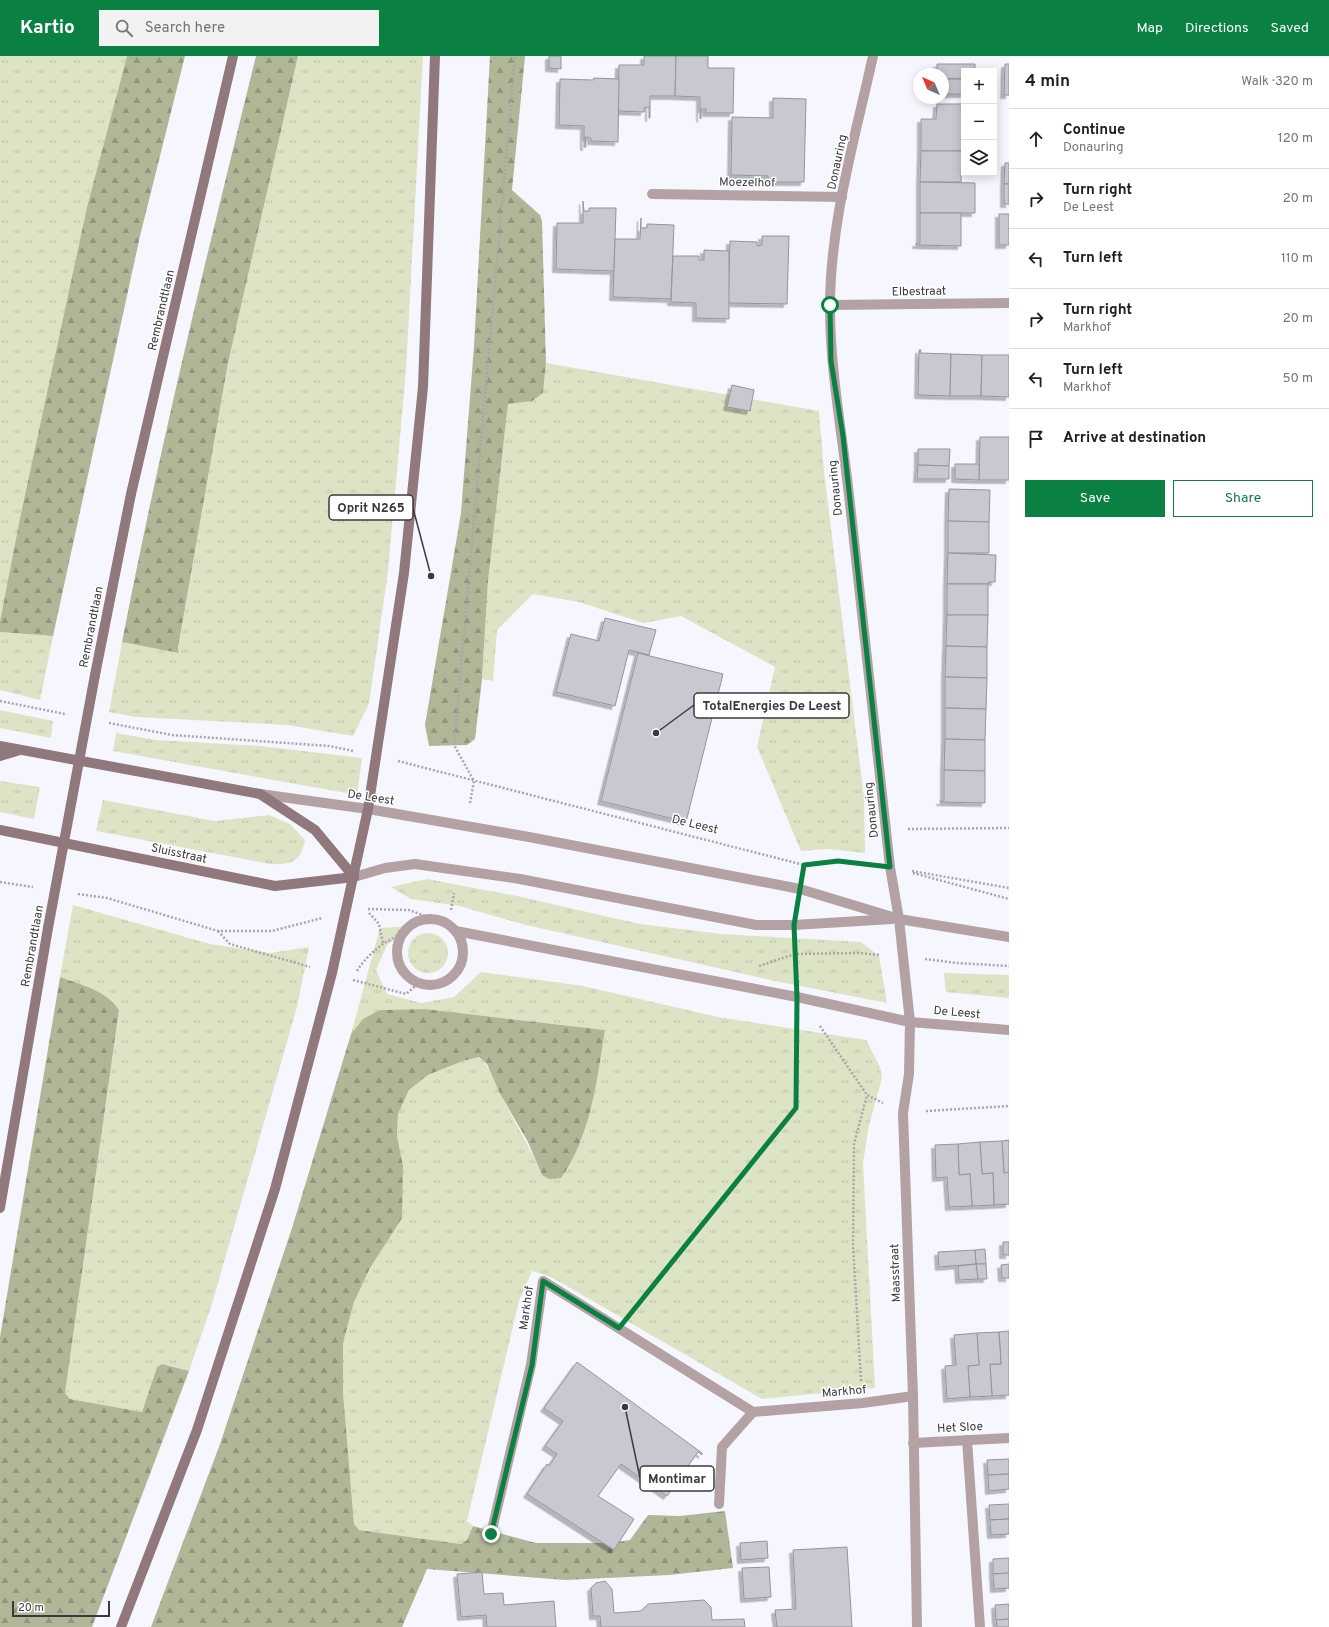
<!DOCTYPE html>
<meta charset="utf-8">
<style>
:root{--surface:#fff;--page:#f2f2f2;--text:#202124;--muted:#757577;--line:#e0e0e0;--accent:#0b8043}
body{margin:0;font-family:Overpass,sans-serif;background:var(--page);color:var(--text)}
.controls{position:absolute;right:12px;top:12px;display:grid;overflow:hidden;border-radius:0px;box-shadow:0 2px 10px #0003}
.controls button{width:36px;height:36px;display:grid;place-items:center;padding:0;border:0;border-bottom:1px solid var(--line);background:var(--surface);color:var(--text);font:20px sans-serif}
.compass{position:absolute;left:913px;top:12px;width:36px;height:36px;border-radius:50%;background:var(--surface);box-shadow:0 2px 10px #0003;rotate:316deg}
.scale{position:absolute;left:12px;bottom:10px;width:98px;box-sizing:border-box;padding-left:4px;border:2px solid #3a3a3e;border-top:0;font-size:11px;line-height:14px;white-space:nowrap;color:#3a3a3e;-webkit-text-stroke:3px #fff;paint-order:stroke}
.stop{position:absolute;width:12px;height:12px;margin:-9px;border:3px solid #0b8043;border-radius:50%;background:#fff}
.stop.end{background:#0b8043;border-color:#fff;box-shadow:0 1px 4px #0008}
.list{margin:0;padding:0;list-style:none}
h2{display:flex;justify-content:space-between;align-items:center;height:52px;margin:0;padding:0 16px;font-size:17px}
h2 small{font-size:13px;font-weight:400;color:var(--muted)}
.list li{display:grid;grid-template-columns:26px 1fr auto;gap:12px;align-items:center;box-sizing:border-box;height:60px;padding:0 16px;border-top:1px solid var(--line)}
.list b{display:block;font-size:15px;white-space:nowrap}
.list p{margin:0;font-size:13px;white-space:nowrap;color:var(--muted)}
.list em{font-size:13px;font-style:normal;color:var(--muted)}
.actions{display:flex;gap:8px;padding:12px 16px}
.actions a{flex:1;padding:9px 0;border:1px solid var(--accent);border-radius:0px;text-align:center;font-size:14px;color:var(--accent)}
.actions .main{background:var(--accent);color:#fff}
.icon{flex:none;width:22px;height:22px;fill:none;stroke:currentColor;stroke-width:2;stroke-linecap:round;stroke-linejoin:round}
.map{position:relative;flex:none;width:1009px;height:1571px;overflow:hidden}
header{display:flex;align-items:center;gap:24px;box-sizing:border-box;height:56px;padding:0 20px;background:var(--accent);color:#fff}
header strong{font-size:19px}
nav{display:flex;gap:22px;margin-inline-start:auto;font-size:14px}
.search{width:280px;height:36px;background:var(--page);display:flex;align-items:center;gap:10px;box-sizing:border-box;padding:0 14px;border-radius:0px;color:var(--muted);font-size:15px}
main{display:flex}
aside{flex:1;background:var(--surface)}
.map>svg:first-child{display:block}
.grass{fill:url(#grass-tufts)}
.forest{fill:url(#forest-firs)}
.building{fill:#c8c8d1;stroke:#93949c;filter:url(#shadow)}
.lines{fill:none;stroke-linecap:round;stroke-linejoin:round}
.path{stroke:#a6a7ac;stroke-width:2.5;stroke-dasharray:2 2;stroke-linecap:butt}
.service{stroke:#b3a1a4;stroke-width:10}
.minor{stroke:#b3a1a4;stroke-width:10}
.tertiary{stroke:#b3a1a4;stroke-width:10}
.secondary{stroke:#91787c;stroke-width:10}
.secondary-bridge{stroke:#91787c;stroke-width:10}
.route{stroke:#0b8043;stroke-width:5}
.labels{text-anchor:middle;stroke-width:3;stroke-linejoin:round;paint-order:stroke}
.street-label{font-size:12px;fill:#3a3a3e;stroke:#fff}
.leader{fill:none;stroke:#3a3a3e;stroke-width:1.5}
.callout-dot{fill:#3a3a3e;stroke:#fff;stroke-width:1.5}
.callout{fill:#fff;stroke:#3a3a3e;stroke-width:1.5}
.callout-label{font-size:13px;text-anchor:middle;font-weight:bold;fill:#3a3a3e}
</style>
<header>
<strong>Kartio</strong>
<div class="search"><svg class="icon" aria-label="search" viewBox="0 0 24 24"><circle cx="10" cy="10" r="6"/><path d="M15 15l6 6"/></svg>Search here</div>
<nav><a>Map</a><a>Directions</a><a>Saved</a></nav>
</header>
<main>
<div class="map">
<svg width="1009" height="1571" viewBox="0 0 1009 1571">
<defs>
<pattern id="grass-tufts" width="24" height="20" patternUnits="userSpaceOnUse"><rect width="24" height="20" fill="#dde4c5"/><path d="M3 7l-1-3M5 7V3M7 7l1-3M15 17l-1-3M17 17v-4M19 17l1-3" fill="none" stroke="#bec4aa"/></pattern>
<pattern id="forest-firs" width="22" height="20" patternUnits="userSpaceOnUse"><rect width="22" height="20" fill="#b0b797"/><path d="M5 1l3.5 6h-7zM16 11l3.5 6h-7z" fill="#90967d"/></pattern>
<filter id="shadow"><feDropShadow dx="-3.5" dy="3.5" stdDeviation="0" flood-color="#0004"/></filter>
</defs>
<rect width="100%" height="100%" fill="#f6f7fe"/>
<g class="grass">
<path d="M0 0H127L87 151 20 462 0 565Z"/>
<path d="M298 0H423L406 314 388 515 369 648 353 680 287 669 136 661 109 656 122 586 179 596 178 593 228 307Z"/>
<path d="M546 307 819 355 824 415 864 742 865 797 828 793 801 795 757 691 775 611 681 560 643 567 579 546 533 538 497 574 493 625 482 623 488 525 508 348 543 337Z"/>
<path d="M0 576 53 580 40 644 0 634Z"/>
<path d="M0 654 53 665 51 682 0 672Z"/>
<path d="M116 677 156 684 261 690 362 702 357 739 113 695Z"/>
<path d="M0 725 40 731 34 763 0 756Z"/>
<path d="M103 744 215 765 269 759 290 768 305 784C301 806 291 809 270 808L96 775Z"/>
<path d="M427 823 517 840 640 868 722 878 861 886 879 900 887 947 775 925 526 869 459 850 411 843 391 831Z"/>
<path d="M73 849 210 888 270 897 309 891 297 951 212 1248 189 1315 163 1308 157 1311 142 1356 70 1343 65 1337 119 955 60 921Z"/>
<path d="M411 870 387 889 376 914 387 938 421 947 454 941 481 916 583 930 718 961 866 984 880 1011 882 1022 868 1073 863 1108 875 1332 762 1343 551 1221 532 1215 519 1245 467 1465 473 1470 467 1484 461 1488 359 1474 354 1468 343 1336V1287L354 1246 370 1212 403 1110 397 1080 398 1058 409 1034 428 1019 463 1005 479 1001C491 1011 493 1025 500 1038 514 1065 530 1091 542 1119L581 1086 596 1027 605 974 425 953 380 954 351 978 380 872Z"/>
<circle cx="428" cy="897" r="20"/>
<path d="M944 917 1009 919V942L946 936Z"/>
</g>
<g class="forest">
<path d="M127 0H185L140 180 53 580 0 576V565L20 462 87 151Z"/>
<path d="M256 0H298L228 307 178 592 179 597 122 586C160 389 208 194 256 0Z"/>
<path d="M490 0H525L512 134 540 159 542 165 546 307 543 337 532 345 508 348 488 525 482 623 475 683 467 689 429 690 425 669 461 457 474 290Z"/>
<path d="M60 921C81 929 106 934 119 954L65 1337 70 1343 142 1356 157 1311 162 1308 189 1315 92 1571H0V1281Z"/>
<path d="M425 953 605 974C597 1023 591 1080 561 1122L549 1123 542 1119 528 1086 499 1036 487 1008 479 1001 463 1005 428 1019 409 1034 398 1058 397 1080 403 1110 402 1162 370 1212 354 1246 343 1287V1336L354 1468 359 1474 461 1488 467 1484 473 1470 536 1487H610L630 1484 648 1459 680 1460 725 1455 733 1512 669 1519 565 1524 427 1513 402 1571H151L220 1388 292 1172 351 978 363 963 380 954Z"/>
</g>
<g class="building">
<path d="M549 0H561V13L549 12Z"/>
<path d="M644 0H676L675 40H650V62H649V51L644 52V56L618 55 619 9H644Z"/>
<path d="M676 0H708V12H734L733 57H706V53H701V63L700 62V41L675 40Z"/>
<path d="M937 8H975V15H964V23H943V18H937Z"/>
<path d="M1005 8H1009V39H1004Z"/>
<path d="M594 22 619 23 618 86 591 85V82L585 81 586 91H584V70L559 69 560 23 593 24Z"/>
<rect x="943" y="23" width="21" height="15"/>
<path d="M773 42 806 43 804 126H768V120L731 119 732 61 773 62Z"/>
<path d="M937 48H964L962 95H921V63H936Z"/>
<path d="M921 95H962L961 126H920Z"/>
<path d="M1005 107H1009V128H1004Z"/>
<path d="M920 126 975 127V157H920Z"/>
<rect x="1004" y="128" width="5" height="20"/>
<path d="M583 145 584 155H589V152H616L614 215 556 213 557 167H583Z"/>
<path d="M920 157H961V190L916 189V187H920Z"/>
<rect x="999" y="158" width="10" height="31"/>
<path d="M641 162V172H647V168L674 169 671 243 613 241 615 183H640Z"/>
<path d="M762 180H789L787 248 728 247 730 185 757 186V190L762 189Z"/>
<path d="M704 194 729 195V263L696 262V247L671 246 673 200H699V204H704Z"/>
<path d="M919 294H921L920 297 951 298 950 340 918 339Z"/>
<path d="M951 298 982 299 981 340H950Z"/>
<path d="M982 299H1009V341L981 340Z"/>
<path d="M732 329 754 334 750 355 727 351Z"/>
<path d="M980 381H1009V424H979Z"/>
<path d="M918 393H950L949 410 918 409Z"/>
<path d="M955 408H979V424L955 423Z"/>
<path d="M918 409 949 410V423H917Z"/>
<path d="M949 433 990 434 989 466 948 465Z"/>
<path d="M948 465 989 466V497H948Z"/>
<path d="M948 497 996 499 995 526H989L988 528H947Z"/>
<rect x="947" y="528" width="41" height="31"/>
<path d="M947 559H988L987 591 946 590Z"/>
<path d="M605 562 656 574 649 599 629 594 615 650 556 636 571 578 599 585Z"/>
<path d="M946 590 987 591V622L945 621Z"/>
<path d="M638 597 723 618 686 766 601 745Z"/>
<path d="M945 621 987 622 986 653 945 652Z"/>
<path d="M945 652 986 653 985 684 945 683Z"/>
<path d="M945 683 985 684V715L944 714Z"/>
<path d="M944 714 985 715V747L940 746V745H944Z"/>
<path d="M1009 1084V1116L1004 1117 1002 1085Z"/>
<path d="M1002 1085 1004 1117 1009 1116V1148L994 1149 993 1117 982 1118 980 1086Z"/>
<path d="M980 1086 982 1118 993 1117 994 1149 972 1150 970 1118 959 1119 958 1088Z"/>
<path d="M958 1088 959 1119 970 1118 972 1150 949 1151 947 1121 936 1122 935 1089Z"/>
<rect x="1003" y="1186" width="6" height="13"/>
<path d="M985 1193 986 1208H976L975 1194Z"/>
<path d="M975 1194 976 1208 939 1211 938 1196Z"/>
<path d="M976 1208H986L987 1223H978Z"/>
<path d="M976 1208 978 1223 959 1224 958 1210Z"/>
<path d="M1009 1208V1222H1002L1001 1209Z"/>
<path d="M1009 1275V1339L992 1340 990 1308H1001L999 1276Z"/>
<path d="M999 1276 1001 1308H990L992 1340 970 1341 968 1310 979 1309 977 1277Z"/>
<path d="M977 1277 979 1309 968 1310 970 1341 947 1343 945 1310 956 1309 954 1279Z"/>
<path d="M577 1306 702 1397V1399L698 1396 667 1440 621 1408 598 1440 634 1463 614 1494 527 1438 547 1408 549 1410 557 1398 545 1390 563 1365 544 1352Z"/>
<path d="M1009 1403V1418L988 1419 987 1404Z"/>
<path d="M1009 1418V1433L989 1435 988 1419Z"/>
<path d="M1009 1448V1463L990 1464 989 1449Z"/>
<path d="M1009 1463V1478L991 1479 990 1464Z"/>
<path d="M767 1485 768 1502 741 1504 740 1487Z"/>
<path d="M847 1491 852 1571H777L775 1554 796 1553 793 1494Z"/>
<path d="M1009 1502V1517L993 1518V1503Z"/>
<path d="M769 1511 771 1541 744 1543 742 1512Z"/>
<path d="M482 1516 484 1538 503 1537 504 1549 554 1545 556 1571H487L486 1559 461 1561 457 1518Z"/>
<path d="M1009 1517V1532L994 1533 993 1518Z"/>
<path d="M605 1525 612 1533 614 1557 641 1555 648 1548 704 1544 711 1551 712 1564 744 1563 745 1571H601L600 1560H593L591 1532 596 1527Z"/>
<path d="M1009 1548V1563L996 1564 995 1549Z"/>
<path d="M1009 1563V1571H997L996 1564Z"/>
</g>
<g class="lines">
<g class="path">
<path d="M0 645 65 658"/>
<path d="M109 667 172 679 329 690 354 695"/>
<path d="M398 705 804 809 838 805 867 808"/>
<path d="M470 747 474 725 454 689 515 0"/>
<path d="M908 773 1009 772"/>
<path d="M912 815 1009 832"/>
<path d="M913 817 1009 843"/>
<path d="M0 826 33 831"/>
<path d="M78 838 107 842 218 875H272L322 862"/>
<path d="M368 853 409 854 431 862"/>
<path d="M451 854 454 837"/>
<path d="M369 857 379 868 383 887"/>
<path d="M218 875 230 888 310 911"/>
<path d="M794 891 796 918"/>
<path d="M925 903 957 907 1009 910"/>
<path d="M759 910 795 898 859 897 881 899"/>
<path d="M357 915C369 896 384 886 403 877"/>
<path d="M353 924 406 938 419 927"/>
<path d="M820 970 867 1039 883 1047"/>
<path d="M926 1055 1009 1050"/>
<path d="M633 1254 796 1052 797 963"/>
<path d="M861 1325 853 1189 854 1088 867 1039"/>
</g>
<path class="service" d="M491 1478 531 1309 543 1225 753 1356"/>
<g class="minor">
<path d="M873 0C855 82 830 166 830 251 830 314 842 376 849 439 863 563 877 687 890 811L899 863 910 966 909 1018 903 1057 913 1340 917 1571"/>
<path d="M652 138 842 141"/>
<path d="M830 249 1009 247"/>
<circle cx="430" cy="896" r="33"/>
<path d="M456 875 797 941 910 966 1009 974"/>
<path d="M967 1384 980 1571"/>
<path d="M913 1387 1009 1382"/>
<path d="M719 1448 722 1391 753 1356 863 1347 913 1340"/>
</g>
<g class="tertiary">
<path d="M260 738 368 753 529 781 800 833 899 863 1009 881"/>
<path d="M354 821 385 812 415 808 520 823 756 869H794L892 863"/>
</g>
<g class="secondary">
<path d="M95 619 131 438 233 0"/>
<path d="M0 690 260 738 315 774 354 821"/>
<path d="M0 700 17 695"/>
<path d="M0 774 275 830 354 821"/>
<path d="M0 1152 48 872"/>
<path d="M121 1571 197 1374 275 1133 332 917 368 753 404 517 423 331 435 0"/>
</g>
<path class="secondary-bridge" d="M48 872 95 619"/>
</g>
<g class="lines">
<path class="route" d="M491 1478 532 1309 543 1225 619 1272 796 1052 797 941 794 869 804 809 838 805 890 811 843 380 831 305 830 249"/>
</g>
<g class="labels">
<g class="street-label">
<text transform="translate(837 106) rotate(-78)" y="4">Donauring</text>
<text transform="translate(747 126) rotate(1)" y="4">Moezelhof</text>
<text transform="translate(919 235) rotate(-1)" y="4">Elbestraat</text>
<text transform="translate(161 254) rotate(-77)" y="4">Rembrandtlaan</text>
<text transform="translate(835 432) rotate(-96)" y="4">Donauring</text>
<text transform="translate(91 571) rotate(-79)" y="4">Rembrandtlaan</text>
<text transform="translate(371 741) rotate(9)" y="4">De Leest</text>
<text transform="translate(871 754) rotate(-96)" y="4">Donauring</text>
<text transform="translate(695 768) rotate(14)" y="4">De Leest</text>
<text transform="translate(179 797) rotate(12)" y="4">Sluisstraat</text>
<text transform="translate(32 890) rotate(-80)" y="4">Rembrandtlaan</text>
<text transform="translate(957 956) rotate(5)" y="4">De Leest</text>
<text transform="translate(895 1217) rotate(-92)" y="4">Maasstraat</text>
<text transform="translate(526 1252) rotate(-82)" y="4">Markhof</text>
<text transform="translate(844 1335) rotate(-5)" y="4">Markhof</text>
<text transform="translate(960 1371) rotate(-3)" y="4">Het Sloe</text>
</g>
</g>
<path class="leader" d="M431 520L413 452M656 677L694 649M625 1351L640 1422"/>
<g class="callout-dot">
<circle cx="431" cy="520" r="4"/>
<circle cx="656" cy="677" r="4"/>
<circle cx="625" cy="1351" r="4"/>
</g>
<g class="callout">
<rect x="329" y="439" width="84" height="25" rx="4"/>
<rect x="694" y="637" width="155" height="25" rx="4"/>
<rect x="640" y="1410" width="74" height="25" rx="4"/>
</g>
<g class="callout-label">
<text x="371" y="456">Oprit N265</text>
<text x="772" y="654">TotalEnergies De Leest</text>
<text x="677" y="1427">Montimar</text>
</g>
</svg>
<div class="controls">
<button>+</button>
<button>−</button>
<button><svg class="icon" aria-label="layers" viewBox="0 0 24 24"><path d="M12 4l9 5-9 5-9-5zM3 14l9 5 9-5"/></svg></button>
</div>
<svg class="compass" viewBox="-18 -18 36 36"><path d="M0-13l5 13h-10z" fill="#e53935"/><path d="M0 13l5-13h-10z" fill="#757577"/></svg>
<div class="scale">20 m</div>
<div class="stop" style="left:830px;top:249px"></div>
<div class="stop end" style="left:491px;top:1478px"></div>
</div>
<aside>
<h2>4 min<small>Walk · 320 m</small></h2>
<ul class="list">
<li><svg class="icon" aria-label="ahead" viewBox="0 0 24 24"><path d="M12 20V5M6 11l6-6 6 6"/></svg><div><b>Continue</b><p>Donauring</p></div><em>120 m</em></li>
<li><svg class="icon" aria-label="right" viewBox="0 0 24 24"><path d="M7 20v-9h11M14 6l5 5-5 5"/></svg><div><b>Turn right</b><p>De Leest</p></div><em>20 m</em></li>
<li><svg class="icon" aria-label="left" viewBox="0 0 24 24"><path d="M17 20v-9H6M10 6l-5 5 5 5"/></svg><div><b>Turn left</b></div><em>110 m</em></li>
<li><svg class="icon" aria-label="right" viewBox="0 0 24 24"><path d="M7 20v-9h11M14 6l5 5-5 5"/></svg><div><b>Turn right</b><p>Markhof</p></div><em>20 m</em></li>
<li><svg class="icon" aria-label="left" viewBox="0 0 24 24"><path d="M17 20v-9H6M10 6l-5 5 5 5"/></svg><div><b>Turn left</b><p>Markhof</p></div><em>50 m</em></li>
<li><svg class="icon" aria-label="arrive" viewBox="0 0 24 24"><path d="M6 21V4h12l-3 4 3 4H6"/></svg><div><b>Arrive at destination</b></div></li>
</ul>
<div class="actions"><a class="main">Save</a><a>Share</a></div>
</aside>
</main>
